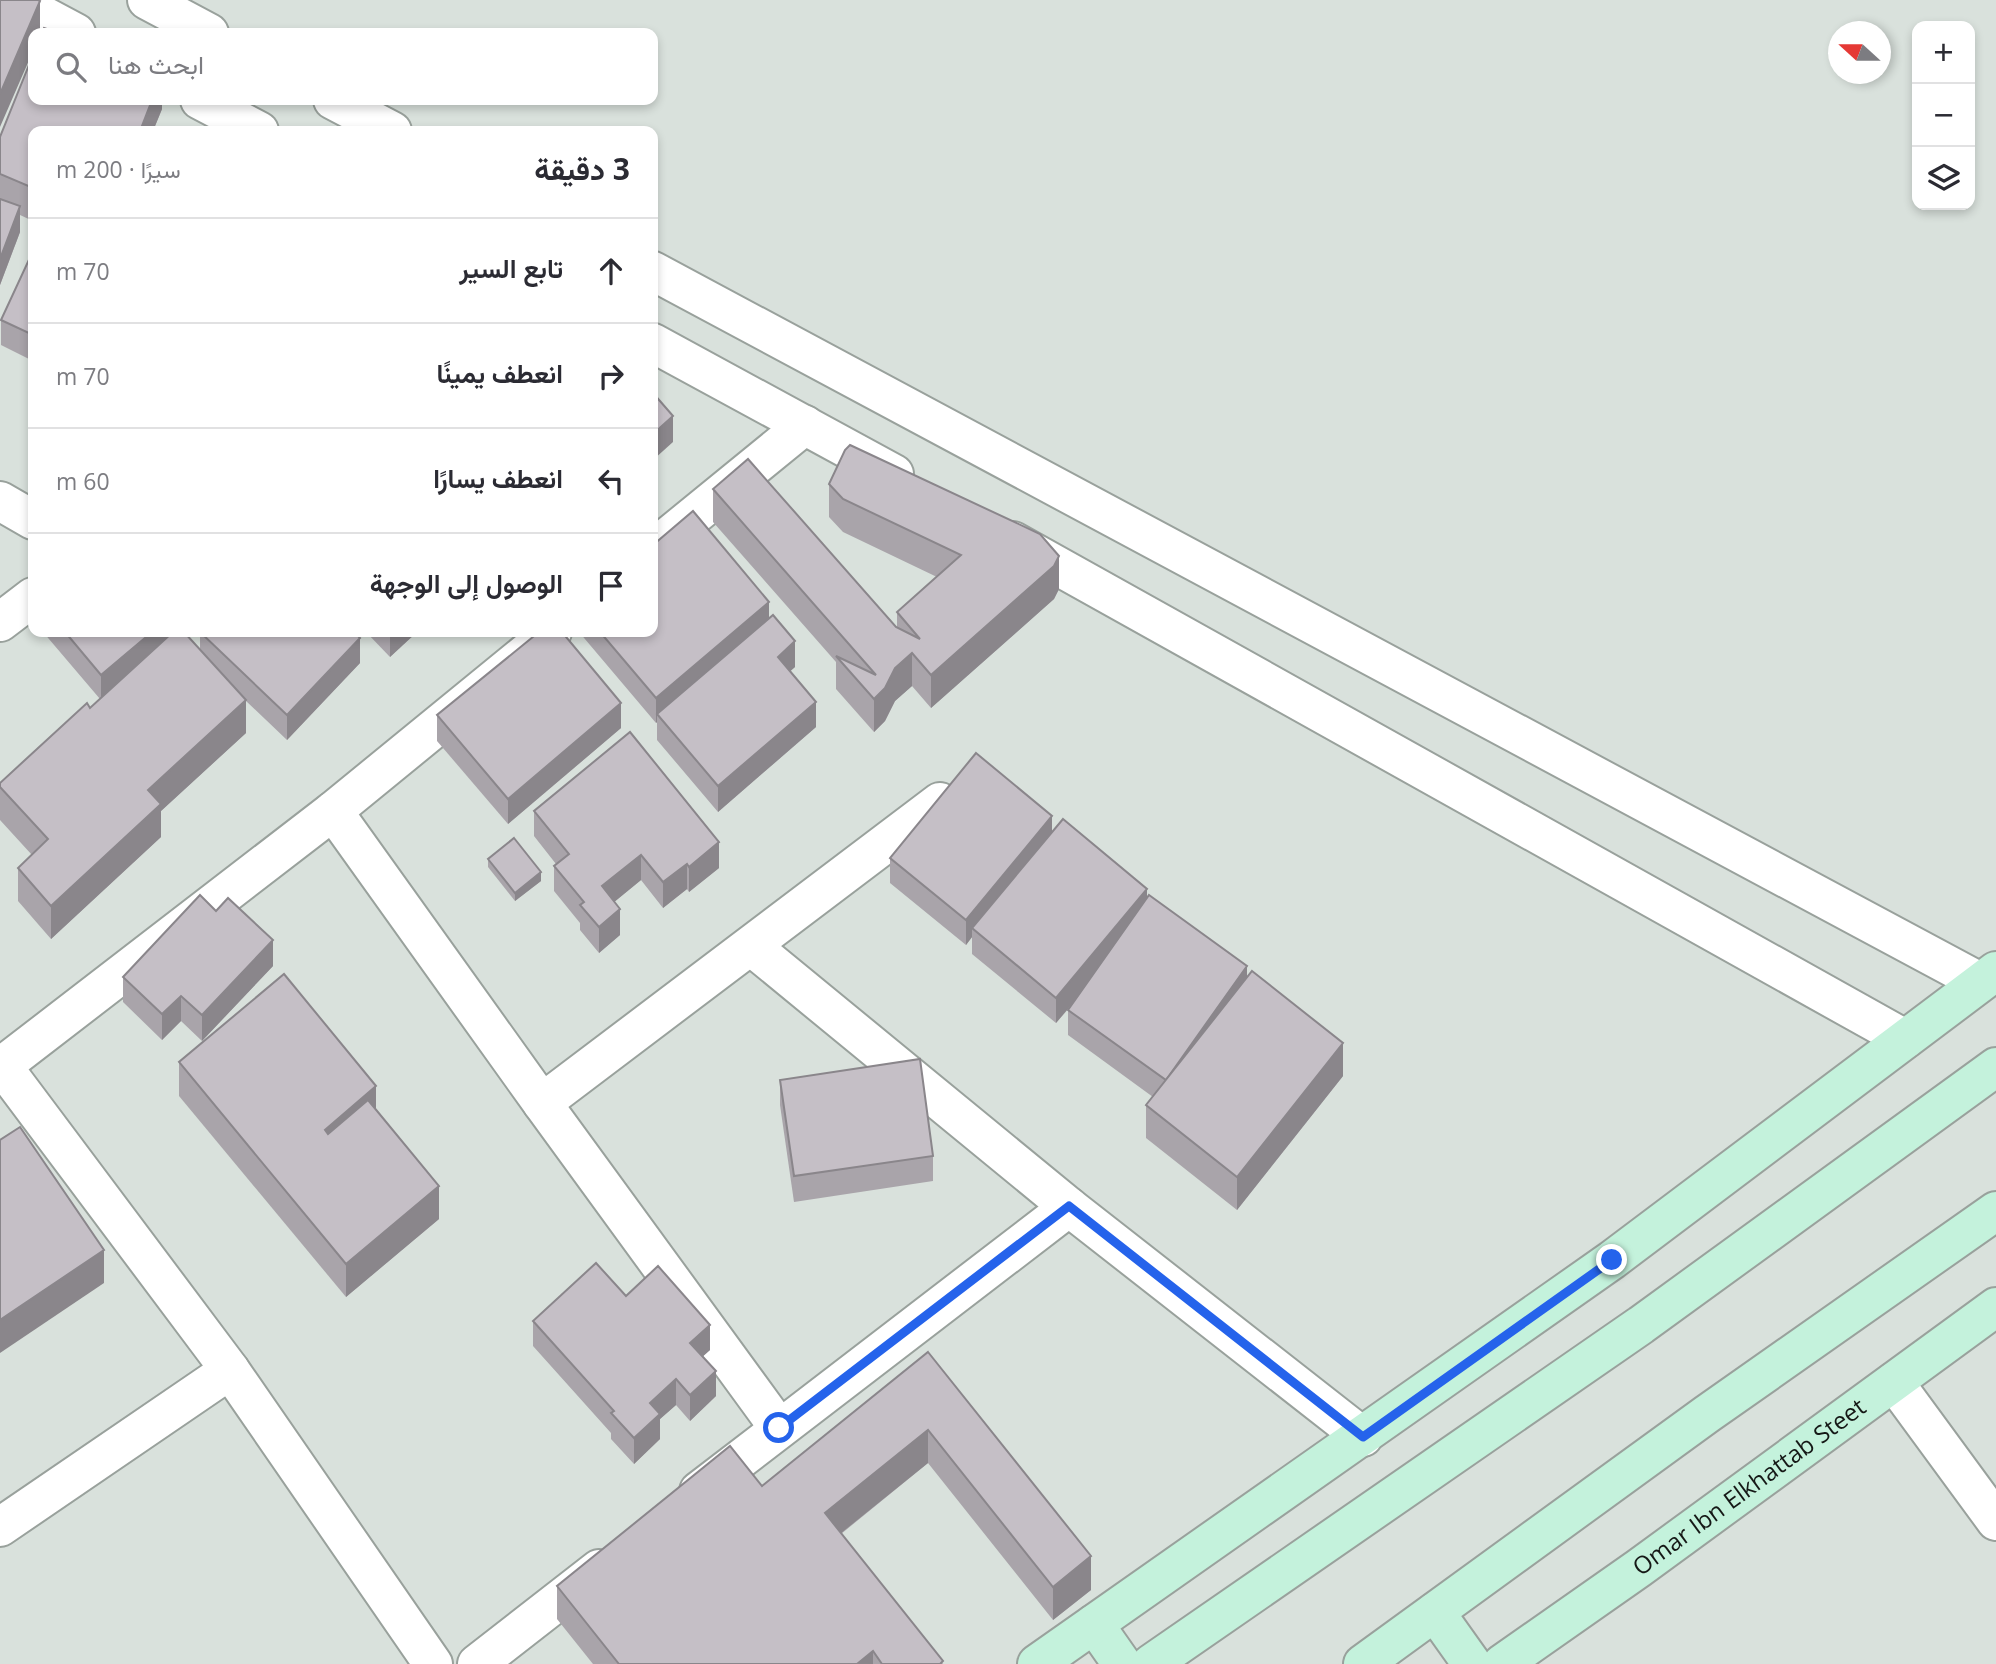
<!DOCTYPE html>
<html lang="ar">
<meta charset="utf-8">
<style>
:root{--surface:#fff;--page:#f2f2f3;--text:#2b2b33;--muted:#7c7c81;--line:#e1e1e2}
body{margin:0;font-family:"Open Sans",Vazirmatn,sans-serif;background:var(--page);color:var(--text);direction:rtl}
.controls{position:absolute;right:21px;top:21px;display:grid;overflow:hidden;border-radius:14px;box-shadow:0 4px 10px #0003}
.controls button{width:63px;height:63px;display:grid;place-items:center;padding:0;border:0;border-bottom:2px solid var(--line);background:var(--surface);color:var(--text);font:35px sans-serif}
.compass{position:absolute;left:1828px;top:21px;width:63px;height:63px;border-radius:50%;background:var(--surface);box-shadow:0 4px 10px #0003;rotate:291deg}
.stop{position:absolute;width:21px;height:21px;margin:-16px;border:5px solid #2563eb;border-radius:50%;background:#fff}
.stop.end{background:#2563eb;border-color:#fff;box-shadow:0 2px 7px #0008}
.list{margin:0;padding:0;list-style:none}
h2{display:flex;justify-content:space-between;align-items:center;height:91px;margin:0;padding:0 28px;font-size:30px}
h2 small{font-size:23px;font-weight:400;color:var(--muted)}
.list li{display:grid;grid-template-columns:46px 1fr auto;gap:21px;align-items:center;box-sizing:border-box;height:105px;padding:0 28px;border-top:2px solid var(--line)}
.list b{display:block;font-size:26px;white-space:nowrap}
.list em{font-size:23px;font-style:normal;color:var(--muted)}
.icon{flex:none;width:38px;height:38px;fill:none;stroke:currentColor;stroke-width:2;stroke-linecap:round;stroke-linejoin:round}
.map{position:relative;flex:none;width:1996px;height:1664px;overflow:hidden;direction:ltr}
.search{position:absolute;background:var(--surface);box-shadow:0 4px 10px #0003;left:28px;top:28px;width:630px;height:77px;display:flex;align-items:center;gap:18px;box-sizing:border-box;padding:0 24px;border-radius:14px;color:var(--muted);font-size:26px}
.panel{position:absolute;background:var(--surface);box-shadow:0 4px 10px #0003;left:28px;top:126px;width:630px;height:511px;border-radius:14px;direction:rtl}
.map>svg:first-child{display:block}
.lines{fill:none;stroke-linecap:round;stroke-linejoin:round}
.street-casing{stroke:#99a19c;stroke-width:42}
.secondary-casing{stroke:#99a19c;stroke-width:42}
.street{stroke:#fff;stroke-width:38}
.secondary{stroke:#c4f2dc;stroke-width:38}
.wall{fill:#a9a4aa}
.shaded-wall{fill:#8a868b}
.building{fill:#c5bfc6;stroke:#8a868b;stroke-width:2}
.route{stroke:#2563eb;stroke-width:9}
.labels{text-anchor:middle;stroke-width:5;stroke-linejoin:round;paint-order:stroke}
.street-label{font-size:24px;fill:#151816;stroke:#fff}
</style>
<div class="map">
<svg width="1996" height="1664" viewBox="0 0 1996 1664">
<rect width="100%" height="100%" fill="#d9e1dc"/>
<g class="lines">
<g class="street-casing">
<g id="street">
<path d="M14 0 76 33"/>
<path d="M147 0 209 33"/>
<path d="M200 100 259 131"/>
<path d="M333 100 392 131"/>
<path d="M653 271 1980 982"/>
<path d="M653 343 894 474"/>
<path d="M0 501 33 520"/>
<path d="M1013 541 1905 1039"/>
<path d="M653 549 805 425"/>
<path d="M0 622 33 597"/>
<path d="M333 811 542 1103 779 1428"/>
<path d="M751 946 1069 1207 1363 1437"/>
<path d="M0 1063 230 1370 433 1664"/>
<path d="M2 1066 333 811 552 632"/>
<path d="M542 1103 940 802"/>
<path d="M1894 1382 1996 1521"/>
<path d="M699 1491 1069 1207"/>
<path d="M0 1527 230 1370"/>
<path d="M477 1664 599 1569"/>
</g>
</g>
<g class="secondary-casing">
<g id="secondary">
<path d="M1435 1612 1472 1664"/>
<path d="M1094 1624 1122 1664"/>
<path d="M1037 1664 1612 1260 1996 971"/>
<path d="M1151 1664 1641 1325 1996 1067"/>
<path d="M1363 1664 1707 1414 1996 1211"/>
<path id="s1" d="M1502 1664 1639 1568 1996 1307"/>
</g>
</g>
<use href="#street" class="street"/>
<use href="#secondary" class="secondary"/>
</g>
<g class="wall">
<path d="M162 100V109L153 131H33V221L20 215V232L0 285V137Z"/>
<path d="M33 251V361L1 345V320Z"/>
<path d="M829 484 1059 589 1054 599 931 708 912 686 895 701 885 721 874 732 836 689V662L713 522V489L897 627V612L937 577 843 532 829 517Z"/>
<path d="M769 618 795 667 790 671 816 727 718 812 657 740V722L656 723 579 632H653Z"/>
<path d="M43 632H184L200 650V632L360 663 287 740 246 701V733L161 811V837L51 939 18 901V868L32 855 0 820V783L100 699Z"/>
<path d="M366 632H417L390 657Z"/>
<path d="M437 715 621 728 508 824 437 741Z"/>
<path d="M534 811 719 868 689 892 687 889 663 908 641 880 614 902 620 935 599 953 580 930V923L554 891V866L556 864 534 836Z"/>
<path d="M1052 832 1147 898 1247 977 1343 1076 1237 1210 1146 1138V1105L1153 1097 1068 1035V1010L1070 1007 1056 1023 972 954V937L966 945 890 883V858Z"/>
<path d="M488 859 541 881 515 901 488 867Z"/>
<path d="M273 966 202 1041 181 1021 162 1040 123 1002V977Z"/>
<path d="M179 1062 376 1111 439 1219 346 1297 179 1096Z"/>
<path d="M780 1080 933 1156V1181L794 1202 780 1105Z"/>
<path d="M626 1296 710 1350 703 1356 716 1396 690 1421 676 1405 660 1419V1439L634 1464 611 1439V1433L533 1346V1321Z"/>
<path d="M928 1352 1091 1590 1053 1620 928 1463 841 1534 943 1664H593L557 1619V1586L762 1486Z"/>
</g>
<g class="shaded-wall">
<path d="M40 1V33H33V51L0 127V94Z"/>
<path d="M152 100H162V109L153 131H140Z"/>
<path d="M20 206V232L0 285V259Z"/>
<path d="M673 416V442L653 460V434Z"/>
<path d="M1059 556V589L1054 599 931 708V675Z"/>
<path d="M769 602V627L657 714V722L656 723V698Z"/>
<path d="M152 632H181L101 700V675Z"/>
<path d="M390 632H417L390 657Z"/>
<path d="M360 638V663L287 740V715Z"/>
<path d="M795 641V667L778 682V657Z"/>
<path d="M912 653V686L895 701 885 721 874 732V699L895 668Z"/>
<path d="M246 700V733L161 811V837L51 939V906L148 790Z"/>
<path d="M816 702V727L718 812V786Z"/>
<path d="M621 703V728L508 824V799Z"/>
<path d="M1052 816V841L972 928V937L966 945V920Z"/>
<path d="M719 842V868L689 892V867Z"/>
<path d="M641 855V880L602 912V886Z"/>
<path d="M687 864V889L663 908V882Z"/>
<path d="M541 872V881L515 901V893Z"/>
<path d="M1147 889V914L1056 1023V998Z"/>
<path d="M620 909V935L599 953V927Z"/>
<path d="M273 940V966L202 1041V1015Z"/>
<path d="M1247 966V991L1166 1080Z"/>
<path d="M181 996V1021L162 1040V1014Z"/>
<path d="M1343 1043V1076L1237 1210V1177Z"/>
<path d="M376 1086V1119L325 1163V1130Z"/>
<path d="M439 1186V1219L346 1297V1264Z"/>
<path d="M104 1250V1283L0 1353V1320Z"/>
<path d="M710 1325V1350L690 1368V1343Z"/>
<path d="M716 1371V1396L690 1421V1395Z"/>
<path d="M676 1379V1405L660 1419V1439L634 1464V1438L650 1403Z"/>
<path d="M928 1430V1463L825 1546V1513Z"/>
<path d="M1091 1556V1590L1053 1620V1587Z"/>
<path d="M873 1651V1664H857Z"/>
</g>
<g class="building">
<path d="M0 0H38L40 1 0 94Z"/>
<path d="M44 28 58 33H42Z"/>
<path d="M33 55V100H152L140 131H33V188L0 174V137Z"/>
<path d="M0 199 20 206 0 259Z"/>
<path d="M33 251V335L1 320Z"/>
<path d="M653 393 673 416 653 434Z"/>
<path d="M850 445 1040 534 1059 556 1054 566 931 675 912 653 895 668 885 688 874 699 836 656 876 675 713 489 748 459 896 627 920 639 897 612 961 555 843 499 829 484 845 450Z"/>
<path d="M693 511 769 602 656 698 600 632H653V545Z"/>
<path d="M773 615 795 641 778 657 816 702 718 786 657 714Z"/>
<path d="M65 632H152L101 675Z"/>
<path d="M173 632H184L246 700 148 790 161 804 51 906 18 868 48 839 0 787V783L87 703 90 708Z"/>
<path d="M200 632H354L360 638 287 715Z"/>
<path d="M539 632H562L621 703 508 799 437 715Z"/>
<path d="M630 732 719 842 689 867 687 864 663 882 641 855 602 886 620 909 599 927 580 905 584 902 554 866 569 854 534 811Z"/>
<path d="M976 753 1052 816 966 920 890 858Z"/>
<path d="M1063 819 1147 889 1056 998 972 928Z"/>
<path d="M514 838 541 872 515 893 488 859Z"/>
<path d="M200 895 216 911 228 898 273 940 202 1015 181 996 162 1014 123 977Z"/>
<path d="M1149 895 1247 966 1166 1080 1068 1010Z"/>
<path d="M1252 971 1343 1043 1237 1177 1146 1105Z"/>
<path d="M284 974 376 1086 325 1130 328 1134 368 1100 439 1186 346 1264 179 1062Z"/>
<path d="M920 1059 933 1156 794 1176 780 1080Z"/>
<path d="M20 1127 104 1250 0 1320V1140Z"/>
<path d="M596 1263 626 1296 658 1266 710 1325 690 1343 716 1371 690 1395 676 1379 650 1403 660 1414 634 1438 611 1413 614 1411 533 1321Z"/>
<path d="M928 1352 1091 1556 1053 1587 928 1430 825 1513 943 1661 940 1664H882L873 1651 857 1664H619L557 1586 730 1446 762 1486Z"/>
</g>
<g class="lines">
<path class="route" d="M779 1428 1069 1206 1363 1437 1612 1260"/>
</g>
<g class="labels">
<g class="street-label">
<text dy="8" stroke="none"><textPath href="#s1" startOffset="304">Omar Ibn Elkhattab Steet</textPath></text>
</g>
</g>
</svg>
<div class="controls">
<button>+</button>
<button>−</button>
<button><svg class="icon" aria-label="layers" viewBox="0 0 24 24"><path d="M12 4l9 5-9 5-9-5zM3 14l9 5 9-5"/></svg></button>
</div>
<svg class="compass" viewBox="-18 -18 36 36"><path d="M0-13l5 13h-10z" fill="#e53935"/><path d="M0 13l5-13h-10z" fill="#7c7c81"/></svg>
<div class="stop" style="left:779px;top:1428px"></div>
<div class="stop end" style="left:1612px;top:1260px"></div>
<div class="search"><svg class="icon" aria-label="search" viewBox="0 0 24 24"><circle cx="10" cy="10" r="6"/><path d="M15 15l6 6"/></svg>ابحث هنا</div>
<section class="panel">
<h2>3 دقيقة<small>سيرًا · 200 m</small></h2>
<ul class="list">
<li><svg class="icon" aria-label="ahead" viewBox="0 0 24 24"><path d="M12 20V5M6 11l6-6 6 6"/></svg><div><b>تابع السير</b></div><em>70 m</em></li>
<li><svg class="icon" aria-label="right" viewBox="0 0 24 24"><path d="M7 20v-9h11M14 6l5 5-5 5"/></svg><div><b>انعطف يمينًا</b></div><em>70 m</em></li>
<li><svg class="icon" aria-label="left" viewBox="0 0 24 24"><path d="M17 20v-9H6M10 6l-5 5 5 5"/></svg><div><b>انعطف يسارًا</b></div><em>60 m</em></li>
<li><svg class="icon" aria-label="arrive" viewBox="0 0 24 24"><path d="M6 21V4h12l-3 4 3 4H6"/></svg><div><b>الوصول إلى الوجهة</b></div></li>
</ul>
</section>
</div>
